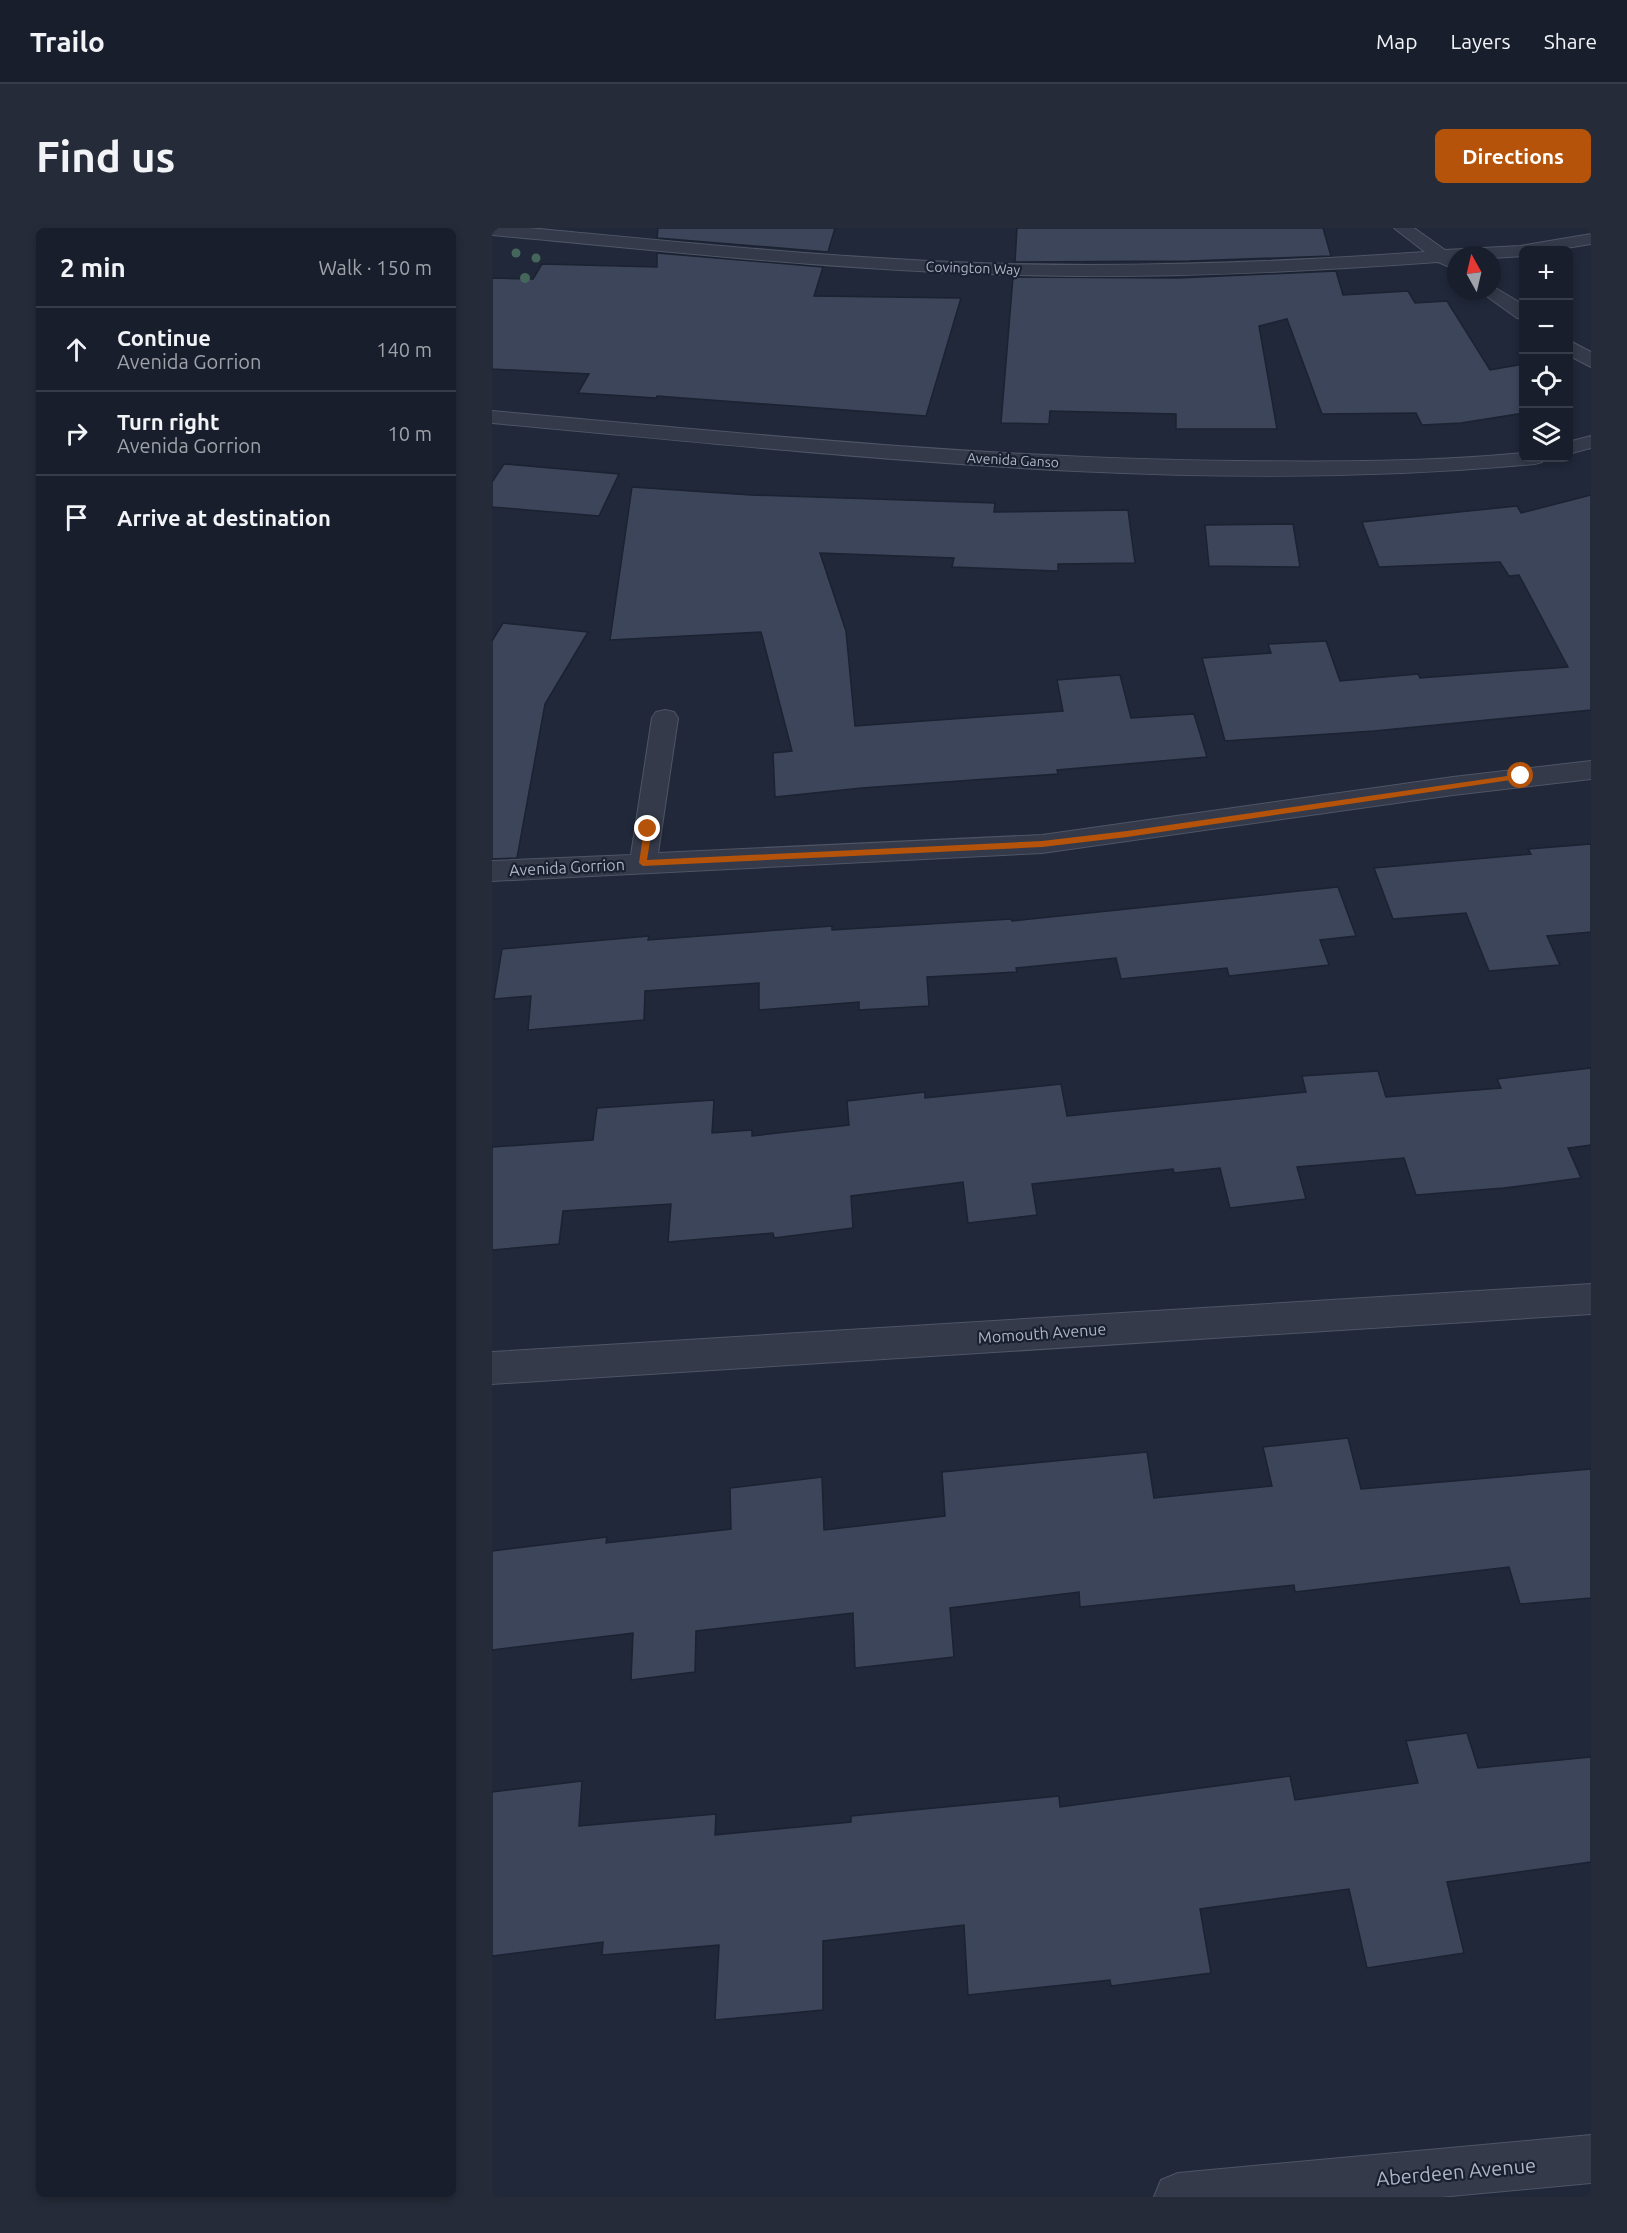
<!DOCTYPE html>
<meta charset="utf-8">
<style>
:root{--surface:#181e2c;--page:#252b38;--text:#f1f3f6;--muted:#9fa2a9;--line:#363c48;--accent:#b45309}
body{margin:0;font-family:Ubuntu,sans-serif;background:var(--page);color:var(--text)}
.controls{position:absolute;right:18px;top:18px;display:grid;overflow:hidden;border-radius:9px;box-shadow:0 3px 9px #0003}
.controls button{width:54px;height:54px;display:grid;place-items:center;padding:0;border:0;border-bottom:2px solid var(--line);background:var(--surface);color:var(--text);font:30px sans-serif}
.compass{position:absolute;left:955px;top:18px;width:54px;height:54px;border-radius:50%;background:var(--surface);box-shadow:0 3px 9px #0003;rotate:352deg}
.stop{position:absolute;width:18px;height:18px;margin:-14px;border:4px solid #b45309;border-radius:50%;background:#fff}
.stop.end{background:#b45309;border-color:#fff;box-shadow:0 2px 6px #0008}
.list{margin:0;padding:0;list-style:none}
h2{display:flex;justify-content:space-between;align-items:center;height:78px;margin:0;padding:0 24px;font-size:26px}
h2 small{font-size:20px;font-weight:400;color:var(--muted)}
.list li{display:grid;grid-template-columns:39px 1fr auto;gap:18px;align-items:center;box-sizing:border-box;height:84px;padding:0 24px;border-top:2px solid var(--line)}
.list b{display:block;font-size:22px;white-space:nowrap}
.list p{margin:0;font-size:20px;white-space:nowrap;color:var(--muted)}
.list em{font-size:20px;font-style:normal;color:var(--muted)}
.icon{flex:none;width:33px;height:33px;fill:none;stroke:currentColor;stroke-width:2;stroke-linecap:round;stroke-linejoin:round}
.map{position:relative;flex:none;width:1099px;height:1969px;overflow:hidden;border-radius:9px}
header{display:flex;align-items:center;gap:36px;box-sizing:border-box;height:84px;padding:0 30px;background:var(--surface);border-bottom:2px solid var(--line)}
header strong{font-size:28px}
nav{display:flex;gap:33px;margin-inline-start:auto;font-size:21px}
.intro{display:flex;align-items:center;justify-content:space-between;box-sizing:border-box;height:144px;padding:0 36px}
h1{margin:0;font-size:42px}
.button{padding:15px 27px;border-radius:9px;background:var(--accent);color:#fff;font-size:21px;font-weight:700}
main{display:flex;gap:36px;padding:0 36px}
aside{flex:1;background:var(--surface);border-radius:9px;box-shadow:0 3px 9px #0003}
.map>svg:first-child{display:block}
.building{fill:#3c455a;stroke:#1b2231;stroke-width:1.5}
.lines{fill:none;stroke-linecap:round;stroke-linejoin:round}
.minor-casing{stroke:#4e5565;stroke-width:2}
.minor{fill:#343a4a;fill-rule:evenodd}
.tree{fill:#45665b}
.route{fill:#b45309}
.labels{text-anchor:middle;stroke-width:4.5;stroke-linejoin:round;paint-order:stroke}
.far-street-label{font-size:14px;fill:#aeb5c7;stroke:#19202f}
.street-label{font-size:16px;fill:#aeb5c7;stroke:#19202f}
.near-street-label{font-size:20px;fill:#aeb5c7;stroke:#19202f}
</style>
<header>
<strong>Trailo</strong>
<nav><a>Map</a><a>Layers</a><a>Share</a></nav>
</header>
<div class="intro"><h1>Find us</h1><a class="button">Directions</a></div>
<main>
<aside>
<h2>2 min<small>Walk · 150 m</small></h2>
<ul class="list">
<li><svg class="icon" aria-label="ahead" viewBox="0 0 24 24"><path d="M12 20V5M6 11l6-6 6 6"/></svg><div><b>Continue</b><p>Avenida Gorrion</p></div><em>140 m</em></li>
<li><svg class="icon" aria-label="right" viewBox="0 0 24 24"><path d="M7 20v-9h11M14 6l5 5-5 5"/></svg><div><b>Turn right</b><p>Avenida Gorrion</p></div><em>10 m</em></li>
<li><svg class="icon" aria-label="arrive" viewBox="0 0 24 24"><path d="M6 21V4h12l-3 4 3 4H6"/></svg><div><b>Arrive at destination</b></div></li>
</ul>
</aside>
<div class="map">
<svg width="1099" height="1969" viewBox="0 0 1099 1969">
<rect width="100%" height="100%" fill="#20283a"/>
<g class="building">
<path d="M166 0H343L336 24 165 10Z"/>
<path d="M525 0H831L839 28 697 33 523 34Z"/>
<path d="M165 25 331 39 322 68 469 70 434 188 165 168 164 170 86 165 97 146 0 141V50L41 51 50 36 165 39Z"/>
<path d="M844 43 851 67 916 63 923 75 955 73 998 142 1032 136V185L969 195 930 197 924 185 830 186 795 91 767 98 785 201H684V186L558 183 557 196 509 195 521 49 685 50Z"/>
<path d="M12 236 127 246 107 288 0 279V254Z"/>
<path d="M140 259 259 267 503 275 502 284 636 282 643 335 566 336V343L460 339 462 330 328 325 354 403 363 498 571 483 565 452 628 447 639 490 702 486 715 529 565 542 566 546 370 560 283 569 281 525 300 523 269 404 118 412Z"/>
<path d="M1099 267V482L882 503 733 513 710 430 779 425 776 416 834 413 848 453 926 446 928 450 1076 439 1027 347 1017 348 1008 334 887 339 870 294 1025 278 1029 285Z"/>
<path d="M801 296 808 339 717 338 713 297Z"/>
<path d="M11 395 96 404 53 476 25 630 0 631V413Z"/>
<path d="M1099 616V704L1055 708 1068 737 997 743 974 685 901 691 882 640 1039 626 1036 621Z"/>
<path d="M846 659 864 708 828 712 837 737 737 748 735 740 629 751 624 730 524 740 525 744 435 749 437 778 367 782V774L267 782V755L153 763 152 792 36 802 39 768 2 771 10 721 157 708 156 712 340 698V702L519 691 520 693Z"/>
<path d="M1099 840V917L1076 920 1089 950 1012 960 924 967 912 930 805 939 814 971 738 980 728 940 682 945 681 941 540 956 545 987 476 995 471 954 359 968 361 1000 282 1010 281 1005 176 1014 179 976 71 983 67 1016 0 1022V919L101 912 105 880 222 872 220 905 260 902V908L357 897 355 873 433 864V870L569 856 575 888 814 864 810 848 886 843 894 869 1009 860 1005 851Z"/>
<path d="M856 1210 869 1261 1099 1241V1370L1028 1376 1017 1339 803 1364 802 1357 588 1379 587 1364 458 1380 462 1429 363 1440 361 1385 204 1403 203 1444 139 1452 141 1405 0 1422V1323L115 1309 114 1315 239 1301 238 1260 330 1249 332 1302 453 1288 450 1244 655 1224 662 1270 780 1258 771 1219Z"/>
<path d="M975 1505 986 1540 1099 1529V1634L955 1654 972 1725 875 1740 857 1661 708 1681 719 1745 619 1758 618 1752 476 1767 472 1697 331 1713V1782L223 1792 227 1717 110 1727 111 1714 0 1728V1564L90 1553 87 1598 224 1586 223 1607 359 1594V1588L567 1568 568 1579 798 1548 803 1572 926 1555 914 1513Z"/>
</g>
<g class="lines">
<g class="minor-casing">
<g id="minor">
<path d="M0 0H36C178 13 319 28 461 34 618 41 776 35 933 24L902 0H922L953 22 1028 18 1099 6V16L1062 22H1032V28L1000 30V27H964V38L958 39 946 34C807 44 667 51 527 47 351 43 175 23 0 7Z"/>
<path d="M1000 58 1032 77V91L1025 90 993 67 990 63H1000Z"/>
<path d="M1076 112 1099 124V139L1076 127Z"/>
<path d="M0 183C248 205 497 231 746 233 842 234 936 234 1032 225V230H1054L1050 234 1043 236C697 269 345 226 0 195Z"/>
<path d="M1099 208V220L1076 226V214Z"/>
<path d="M173 482 182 484 186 490 166 625 550 607 961 549 1099 533V551L961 567 550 625 0 653V633L139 627 160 490 164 484Z"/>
<path d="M1099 1056V1086L0 1156V1124Z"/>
<path d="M1099 1907V1955L948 1969H662L669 1952 686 1945Z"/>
</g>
</g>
<use href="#minor" class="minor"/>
</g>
<g class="tree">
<circle cx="24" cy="25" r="4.5"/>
<circle cx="44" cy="30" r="4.5"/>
<circle cx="33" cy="50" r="5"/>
</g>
<path class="route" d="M1029 546H1032V550L635 609 550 619 151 638 147 635 152 601 156 598 160 601 155 632 550 613 635 603Z"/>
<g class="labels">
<g class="far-street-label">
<text transform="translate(481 40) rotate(2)" y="5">Covington Way</text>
<text transform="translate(521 232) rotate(3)" y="5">Avenida Ganso</text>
</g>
<g class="street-label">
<text transform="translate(75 639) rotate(-3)" y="6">Avenida Gorrion</text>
<text transform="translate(550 1105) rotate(-4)" y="6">Momouth Avenue</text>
</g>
<g class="near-street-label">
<text transform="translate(964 1944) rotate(-5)" y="7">Aberdeen Avenue</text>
</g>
</g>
</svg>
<div class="controls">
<button>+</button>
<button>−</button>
<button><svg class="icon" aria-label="locate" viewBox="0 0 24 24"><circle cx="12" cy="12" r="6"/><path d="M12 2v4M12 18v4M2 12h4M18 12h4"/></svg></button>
<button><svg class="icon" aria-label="layers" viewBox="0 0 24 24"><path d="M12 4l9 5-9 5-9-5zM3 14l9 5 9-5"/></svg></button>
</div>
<svg class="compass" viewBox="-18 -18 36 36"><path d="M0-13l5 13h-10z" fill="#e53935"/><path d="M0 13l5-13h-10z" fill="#9fa2a9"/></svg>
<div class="stop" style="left:1029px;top:548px"></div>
<div class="stop end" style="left:156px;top:601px"></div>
</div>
</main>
